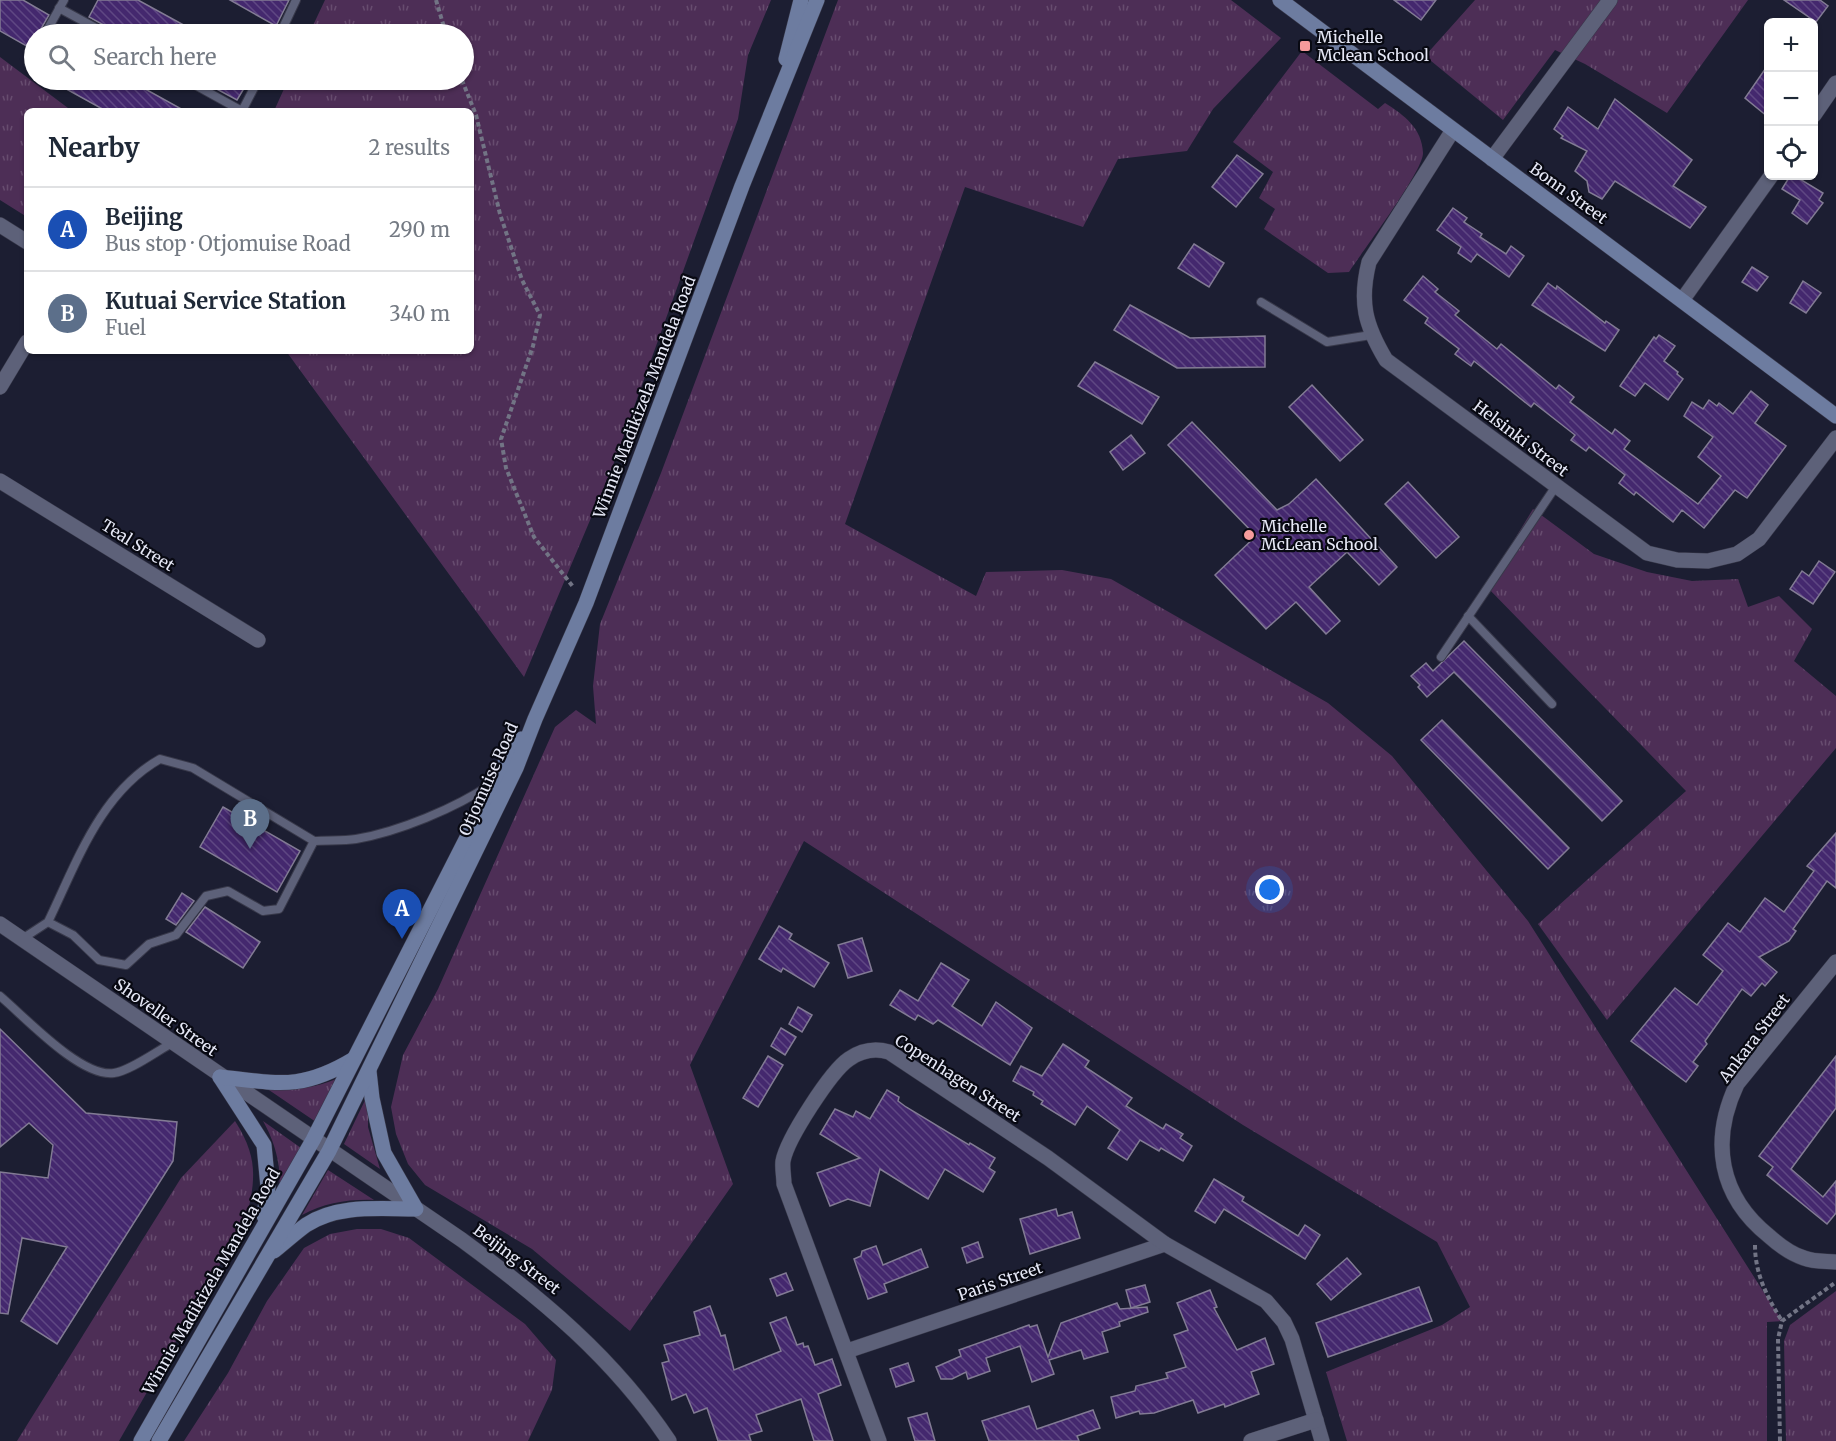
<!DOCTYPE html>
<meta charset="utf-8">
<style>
:root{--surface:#fff;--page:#f2f2f3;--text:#1f2937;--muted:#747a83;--line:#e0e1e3;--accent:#7f5c64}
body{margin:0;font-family:Merriweather,serif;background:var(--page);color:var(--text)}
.controls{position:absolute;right:18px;top:18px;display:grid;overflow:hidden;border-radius:9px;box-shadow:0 2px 4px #0004}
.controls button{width:54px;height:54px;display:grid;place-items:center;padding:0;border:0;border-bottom:2px solid var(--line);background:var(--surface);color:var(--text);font:30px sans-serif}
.you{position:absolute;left:1270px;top:890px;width:21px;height:21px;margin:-15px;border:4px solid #fff;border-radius:50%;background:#1a73e8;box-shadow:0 0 0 9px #1a73e833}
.badge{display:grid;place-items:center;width:39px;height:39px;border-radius:50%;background:var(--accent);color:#fff;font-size:20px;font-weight:700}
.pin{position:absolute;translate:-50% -50px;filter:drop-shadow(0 2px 3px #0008)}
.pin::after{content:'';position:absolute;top:32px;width:21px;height:18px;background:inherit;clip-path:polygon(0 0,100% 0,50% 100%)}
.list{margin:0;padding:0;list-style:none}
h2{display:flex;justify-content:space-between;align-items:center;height:78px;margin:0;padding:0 24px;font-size:26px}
h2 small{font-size:20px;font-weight:400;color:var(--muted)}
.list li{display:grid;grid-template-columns:39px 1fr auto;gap:18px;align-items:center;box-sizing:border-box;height:84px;padding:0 24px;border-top:2px solid var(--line)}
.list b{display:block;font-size:22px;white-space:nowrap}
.list p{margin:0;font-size:20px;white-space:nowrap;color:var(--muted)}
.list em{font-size:20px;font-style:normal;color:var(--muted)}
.icon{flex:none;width:33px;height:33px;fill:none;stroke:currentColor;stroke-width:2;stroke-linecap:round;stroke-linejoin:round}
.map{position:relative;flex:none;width:1836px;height:1441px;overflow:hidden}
.search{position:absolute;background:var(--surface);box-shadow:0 2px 4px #0004;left:24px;top:24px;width:450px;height:66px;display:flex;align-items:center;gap:15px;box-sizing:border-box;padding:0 21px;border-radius:33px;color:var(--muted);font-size:22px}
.panel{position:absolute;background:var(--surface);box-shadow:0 2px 4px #0004;left:24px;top:108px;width:450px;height:246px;border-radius:9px}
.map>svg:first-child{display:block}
.grass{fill:url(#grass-tufts)}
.building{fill:url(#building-back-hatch);stroke:#827b94;stroke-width:1.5}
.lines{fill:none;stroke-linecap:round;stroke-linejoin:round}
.lane-casing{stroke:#38394a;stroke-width:10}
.street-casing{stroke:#38394a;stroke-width:16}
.secondary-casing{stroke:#38394a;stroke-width:16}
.path{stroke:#727485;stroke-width:4;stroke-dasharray:4.5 3;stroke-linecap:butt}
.lane{stroke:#5d6179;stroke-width:8}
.street{stroke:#5d6179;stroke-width:15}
.secondary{stroke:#6d7ca0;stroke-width:15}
.poi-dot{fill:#f59b9c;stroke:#080912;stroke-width:2}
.labels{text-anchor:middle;stroke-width:4.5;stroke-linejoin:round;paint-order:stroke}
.poi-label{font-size:16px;fill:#e6e8f6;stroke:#080912;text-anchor:start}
.street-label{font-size:16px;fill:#e6e8f6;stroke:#080912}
</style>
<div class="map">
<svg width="1836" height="1441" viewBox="0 0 1836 1441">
<defs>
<pattern id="grass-tufts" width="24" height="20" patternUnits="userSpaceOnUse" patternTransform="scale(1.5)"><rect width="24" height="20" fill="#4d2e56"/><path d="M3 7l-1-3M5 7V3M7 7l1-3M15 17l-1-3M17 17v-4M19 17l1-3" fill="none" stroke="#674c6f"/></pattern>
<pattern id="building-back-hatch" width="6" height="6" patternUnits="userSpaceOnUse" patternTransform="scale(1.5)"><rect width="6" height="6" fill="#44286e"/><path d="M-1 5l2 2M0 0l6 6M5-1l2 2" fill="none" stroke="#5f4783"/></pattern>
</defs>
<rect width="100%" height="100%" fill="#1c1e32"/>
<g class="grass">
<path d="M325 0H771L748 55 738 119 612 468 524 677 286 351H471V111H274L288 80H464V34H309Z"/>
<path d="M838 0H1231L1281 38 1213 109 1187 151 1118 159 1083 227 965 187 845 524 976 596 986 572 1062 570 1111 579 1328 703 1392 756 1528 921 1782 1321 1767 1322V1441H1347L1326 1372 1442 1325 1470 1307 1437 1242 1243 1125 804 841 690 1065 733 1184 630 1331 532 1249 425 1185 408 1164 396 1134 391 1107 403 1055 438 989 555 727 576 710 596 724 593 686 600 624 661 473Z"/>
<path d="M1475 0H1748L1667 113 1585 64 1555 50 1503 120 1425 56Z"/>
<path d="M1302 51 1378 109 1385 103C1404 115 1422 128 1423 153 1423 172 1362 252 1349 272L1328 273 1264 229 1275 209 1259 198 1273 172 1233 142Z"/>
<path d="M0 57 72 111H27V217L0 200Z"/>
<path d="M1533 509 1594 554 1647 572 1692 581 1738 579 1748 607 1779 596 1812 629 1794 661 1836 696V748L1607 1020 1538 924 1686 791 1486 586Z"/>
<path d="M343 1076 316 1122 266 1088C294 1091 317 1088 343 1076Z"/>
<path d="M368 1094V1127L380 1169 344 1144Z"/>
<path d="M235 1121C258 1157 256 1179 246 1219L119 1441H17L181 1178Z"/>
<path d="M263 1121 301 1148 279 1188C282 1166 274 1140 263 1121Z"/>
<path d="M328 1170 374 1200C349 1199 324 1203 302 1215Z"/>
<path d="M357 1229H381L409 1238 525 1324 556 1360 552 1390 528 1441H184L228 1373 267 1301 304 1248 330 1234Z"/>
<path d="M1836 1291V1441H1786L1784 1341 1790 1325Z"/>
</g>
<g class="building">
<path d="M0 0H23L49 15 38 34H34L30 48 0 31Z"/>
<path d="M98 0H138L200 34H120L89 17Z"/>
<path d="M230 0H289L276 26Z"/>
<path d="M1394 0H1436L1421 20Z"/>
<path d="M1784 0H1820L1828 6 1816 22Z"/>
<path d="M1768 65V117L1745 98Z"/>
<path d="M50 80H129L185 111H106Z"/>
<path d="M200 80H249L237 100Z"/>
<path d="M1615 99 1692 160 1673 186 1706 207 1690 228 1615 181 1602 199 1589 192 1587 181 1575 171 1587 151 1561 138 1563 136 1554 129 1568 107 1598 129Z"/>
<path d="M1237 155 1263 174 1236 207 1212 187Z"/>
<path d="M1790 176H1795L1823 193 1819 200 1823 203 1807 224 1792 213 1800 200 1782 189Z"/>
<path d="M1453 208 1467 218 1464 222 1482 234 1480 237 1506 254 1511 246 1524 256 1509 277 1477 254 1471 262 1458 253 1461 247 1437 230Z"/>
<path d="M1194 244 1224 263 1209 287 1178 268Z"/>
<path d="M1752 267 1768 277 1757 291 1742 282Z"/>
<path d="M1423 276 1438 289 1435 292 1459 311 1455 315 1497 349 1501 344 1556 389 1559 385 1574 397 1570 402 1612 434 1615 429 1630 441 1624 449 1698 504 1721 476 1698 457 1713 437 1684 416 1692 402 1703 409 1709 400 1717 406 1719 403 1733 414 1751 391 1768 405 1755 423 1786 446 1747 498 1735 490 1704 528 1682 510 1673 522 1636 492 1634 495 1619 483 1625 475 1589 447 1586 451 1571 440 1575 435 1534 403 1531 407 1474 361 1471 366 1455 354 1459 349 1425 323 1428 318 1404 300Z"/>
<path d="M1803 281 1821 293 1806 313 1790 303Z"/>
<path d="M1548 283 1556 289 1557 286 1605 323 1606 321 1619 330 1605 351 1532 305Z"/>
<path d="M1130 305 1190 338 1265 336V367L1177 368 1114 330Z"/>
<path d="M1659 335 1675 346 1664 361 1678 372 1677 374 1683 379 1668 400 1645 383 1635 396 1620 386 1654 337 1656 339Z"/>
<path d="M1095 362 1159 397 1142 424 1078 386Z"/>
<path d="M1312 385 1363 440 1340 461 1289 407Z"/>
<path d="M1192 422 1277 510 1289 504 1316 479 1397 567 1379 585 1347 552 1309 587 1340 621 1326 634 1296 602 1266 629 1215 575 1256 536 1168 445Z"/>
<path d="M1131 435 1145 453 1123 470 1110 452Z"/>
<path d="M1408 482 1459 537 1436 558 1385 504Z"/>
<path d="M1819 561 1835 572 1813 604 1790 589 1802 571 1809 576Z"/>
<path d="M1464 641 1622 801 1602 821 1454 672 1427 697 1418 687 1420 685 1411 676 1426 663 1433 671Z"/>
<path d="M1442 720 1569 848 1548 869 1421 740Z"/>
<path d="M223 807 300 851 277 892 200 847Z"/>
<path d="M1836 833V888L1827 881 1793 929 1796 931 1789 941 1759 957 1777 972 1765 986 1762 983 1751 996 1742 989 1705 1041 1707 1044 1693 1062 1698 1066 1686 1082 1631 1041 1675 988 1697 1005 1723 971 1703 955 1728 923 1740 932 1765 898 1784 912 1814 871 1807 866Z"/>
<path d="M182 893 194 901 176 925 166 919Z"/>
<path d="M205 907 260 942 243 968 186 932Z"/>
<path d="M779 926 792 934 789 939 829 963 814 987 783 968 781 972 759 959Z"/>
<path d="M862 938 872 971 848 978 838 945Z"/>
<path d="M941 963 969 980 952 1006 982 1026 996 1002 1032 1028 1010 1065 938 1020 933 1024 918 1015 915 1020 890 1005 900 990 918 1001Z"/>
<path d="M798 1007 812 1015 802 1032 789 1024Z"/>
<path d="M781 1028 796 1037 785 1055 771 1046Z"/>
<path d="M0 1029 86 1113 177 1122 173 1161 57 1344 21 1321 67 1247 22 1238 8 1314 0 1313V1172L48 1178 53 1145 29 1123 0 1147Z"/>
<path d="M1063 1044 1089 1061 1085 1067 1132 1098 1126 1106 1163 1129 1166 1124 1183 1134 1180 1138 1192 1146 1183 1161 1161 1148 1159 1151 1140 1140 1127 1160 1108 1148 1120 1130 1087 1106 1075 1125 1041 1104 1043 1101 1033 1095 1034 1092 1013 1081 1021 1066 1042 1076Z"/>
<path d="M768 1056 783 1065 758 1107 743 1098Z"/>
<path d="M1836 1056V1108L1791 1169 1823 1197 1836 1181V1213L1827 1224 1767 1175 1773 1167 1759 1156Z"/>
<path d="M887 1090 899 1097 898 1101 906 1107 969 1145 970 1143 995 1158 989 1168 995 1172 983 1192 945 1169 928 1199 880 1169 870 1206 848 1199 830 1206 817 1173 860 1158 820 1134 835 1109 853 1117 856 1111 870 1119Z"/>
<path d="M1214 1179 1244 1197 1242 1201 1298 1236 1305 1225 1320 1235 1305 1259 1224 1209 1215 1223 1195 1211Z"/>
<path d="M1056 1209 1058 1216 1072 1212 1080 1238 1030 1254 1020 1219Z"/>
<path d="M978 1242 983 1257 967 1263 962 1248Z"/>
<path d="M876 1246 883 1265 921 1249 928 1267 884 1284 887 1292 868 1299 854 1259 861 1256 862 1251Z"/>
<path d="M1347 1258 1361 1274 1331 1300 1317 1284Z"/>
<path d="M786 1273 793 1290 777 1296 770 1279Z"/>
<path d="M1145 1285 1150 1302 1131 1308 1126 1290Z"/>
<path d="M1419 1287 1432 1321 1328 1357 1316 1323Z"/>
<path d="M1210 1290 1217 1307 1214 1308 1237 1350 1265 1338 1274 1364 1251 1372 1259 1394 1225 1407 1224 1404 1198 1413 1193 1400 1154 1413 1140 1414 1139 1411 1116 1418 1111 1397 1135 1391 1136 1386 1168 1378 1166 1373 1186 1367 1174 1335 1188 1330 1177 1303Z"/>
<path d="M1117 1303 1120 1309 1147 1307 1148 1312 1119 1322 1120 1326 1102 1332 1108 1352 1084 1359 1081 1350 1049 1360 1054 1374 1032 1382 1020 1346 986 1358 990 1371 968 1379 966 1372 952 1379H941L936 1367 961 1356 959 1350 1029 1325 1030 1327 1037 1325 1048 1357 1061 1323Z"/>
<path d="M710 1306 721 1336 725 1335 734 1370 781 1351 770 1323 786 1317 797 1345 803 1343 804 1347 808 1346 815 1365 832 1359 841 1385 818 1394 833 1441H814L801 1399 756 1415 762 1431 749 1435 751 1441H718L707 1408 694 1413 686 1394 672 1400 662 1363 669 1361 664 1345 700 1335 694 1312Z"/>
<path d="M908 1363 914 1381 896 1387 890 1369Z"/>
<path d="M1029 1406 1037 1429 1093 1410 1100 1428 1077 1436 1079 1441H989L982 1421Z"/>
<path d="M927 1413 935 1441H915L908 1418Z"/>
</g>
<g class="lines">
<g class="lane-casing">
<g id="lane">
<path d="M59 8 107 34"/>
<path d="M45 34 64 0"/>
<path d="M280 34 296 0"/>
<path d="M29 64 34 54"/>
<path d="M186 80 242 111 258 80"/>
<path d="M1261 302 1327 342 1371 335"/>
<path d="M1468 616 1552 704"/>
<path d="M1441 657 1556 486"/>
<path d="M314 841C328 840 343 841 356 839 398 832 456 808 491 784"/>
<path d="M22 939 48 922 73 935 99 960 126 965 149 944 176 935 206 896 228 891 263 911 279 909 314 841 193 768 160 759C100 793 77 862 48 922"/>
<path d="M0 996C25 1017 81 1078 114 1073 130 1071 157 1051 172 1043"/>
</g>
</g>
<g class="street-casing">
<g id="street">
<path d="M1814 115 1836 83"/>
<path d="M1453 130 1369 262C1359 302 1365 325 1386 360L1647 553 1677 560 1708 561 1737 554 1759 539 1836 438"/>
<path d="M1492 159 1610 0"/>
<path d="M0 225 27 242"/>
<path d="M1683 299 1771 176"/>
<path d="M0 387 27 342"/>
<path d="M0 481 258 640"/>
<path d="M0 924 462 1240C541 1298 614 1358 669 1441"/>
<path d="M1836 962 1737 1084C1710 1141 1719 1196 1769 1236 1779 1245 1791 1254 1804 1258 1814 1262 1826 1261 1836 1262"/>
<path d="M847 1351 1165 1244"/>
<path d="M879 1441 784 1184C784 1177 782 1168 783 1161 787 1139 831 1071 849 1059 862 1050 875 1048 889 1052L1048 1158 1165 1244 1266 1301 1284 1322 1292 1339 1322 1441"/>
<path d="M1251 1441 1316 1420"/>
</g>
</g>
<g class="secondary-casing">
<g id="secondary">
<path d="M1280 0 1836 416"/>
<path d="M786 59 801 0"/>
<path d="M220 1077 264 1145 268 1187 264 1216"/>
<path d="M220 1077C278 1083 301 1091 354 1059"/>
<path d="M274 1251C284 1243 295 1233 306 1225 338 1204 379 1209 416 1209L384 1153 372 1098 369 1071"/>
<path d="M141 1441 313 1140 506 761 521 739"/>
<path d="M159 1441 329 1151 516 768 535 719 586 603 742 186 817 0"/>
</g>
</g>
<g class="path">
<path d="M436 0 446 34"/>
<path d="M462 80 476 115 500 214 522 280 540 315 533 346 501 439 506 468 534 537 574 588"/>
<path d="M1755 1245C1755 1274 1767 1297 1782 1321"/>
<path d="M1780 1441 1778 1339 1782 1321 1836 1282"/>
</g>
<use href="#lane" class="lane"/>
<use href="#street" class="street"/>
<use href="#secondary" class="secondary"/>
</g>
<g class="poi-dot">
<rect x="1299" y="40" width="12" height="12" rx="3"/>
<circle cx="1249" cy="535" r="6"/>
</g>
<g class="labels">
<g class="poi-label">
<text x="1317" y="43">Michelle<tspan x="1317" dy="18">Mclean School</tspan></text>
<text x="1261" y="532">Michelle<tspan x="1261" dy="18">McLean School</tspan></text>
</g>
<g class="street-label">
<text transform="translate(1569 193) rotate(36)" y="6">Bonn Street</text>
<text transform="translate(644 397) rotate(-69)" y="6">Winnie Madikizela Mandela Road</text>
<text transform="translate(1521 438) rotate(37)" y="6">Helsinki Street</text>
<text transform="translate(138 545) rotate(32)" y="6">Teal Street</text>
<text transform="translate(488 779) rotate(-66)" y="6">Otjomuise Road</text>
<text transform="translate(166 1017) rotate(35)" y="6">Shoveller Street</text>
<text transform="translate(1754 1038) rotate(-53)" y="6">Ankara Street</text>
<text transform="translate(958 1078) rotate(33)" y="6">Copenhagen Street</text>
<text transform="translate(517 1259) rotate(37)" y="6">Beijing Street</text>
<text transform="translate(211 1281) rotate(-60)" y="6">Winnie Madikizela Mandela Road</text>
<text transform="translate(1000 1281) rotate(-19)" y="6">Paris Street</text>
</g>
</g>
</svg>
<div class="controls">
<button>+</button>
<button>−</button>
<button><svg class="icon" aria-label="locate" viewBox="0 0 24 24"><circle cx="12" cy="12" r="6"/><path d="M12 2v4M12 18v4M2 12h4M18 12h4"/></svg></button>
</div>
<div class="you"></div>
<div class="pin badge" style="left:402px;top:939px;background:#1a4fb4">A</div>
<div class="pin badge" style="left:250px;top:849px;background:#5c6f8a">B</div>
<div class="search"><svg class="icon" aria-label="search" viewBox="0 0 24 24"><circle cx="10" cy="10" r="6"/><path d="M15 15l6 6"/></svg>Search here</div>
<section class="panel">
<h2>Nearby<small>2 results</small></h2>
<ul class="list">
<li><span class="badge" style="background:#1a4fb4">A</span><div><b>Beijing</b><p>Bus stop · Otjomuise Road</p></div><em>290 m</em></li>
<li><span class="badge" style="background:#5c6f8a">B</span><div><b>Kutuai Service Station</b><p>Fuel</p></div><em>340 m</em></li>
</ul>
</section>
</div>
